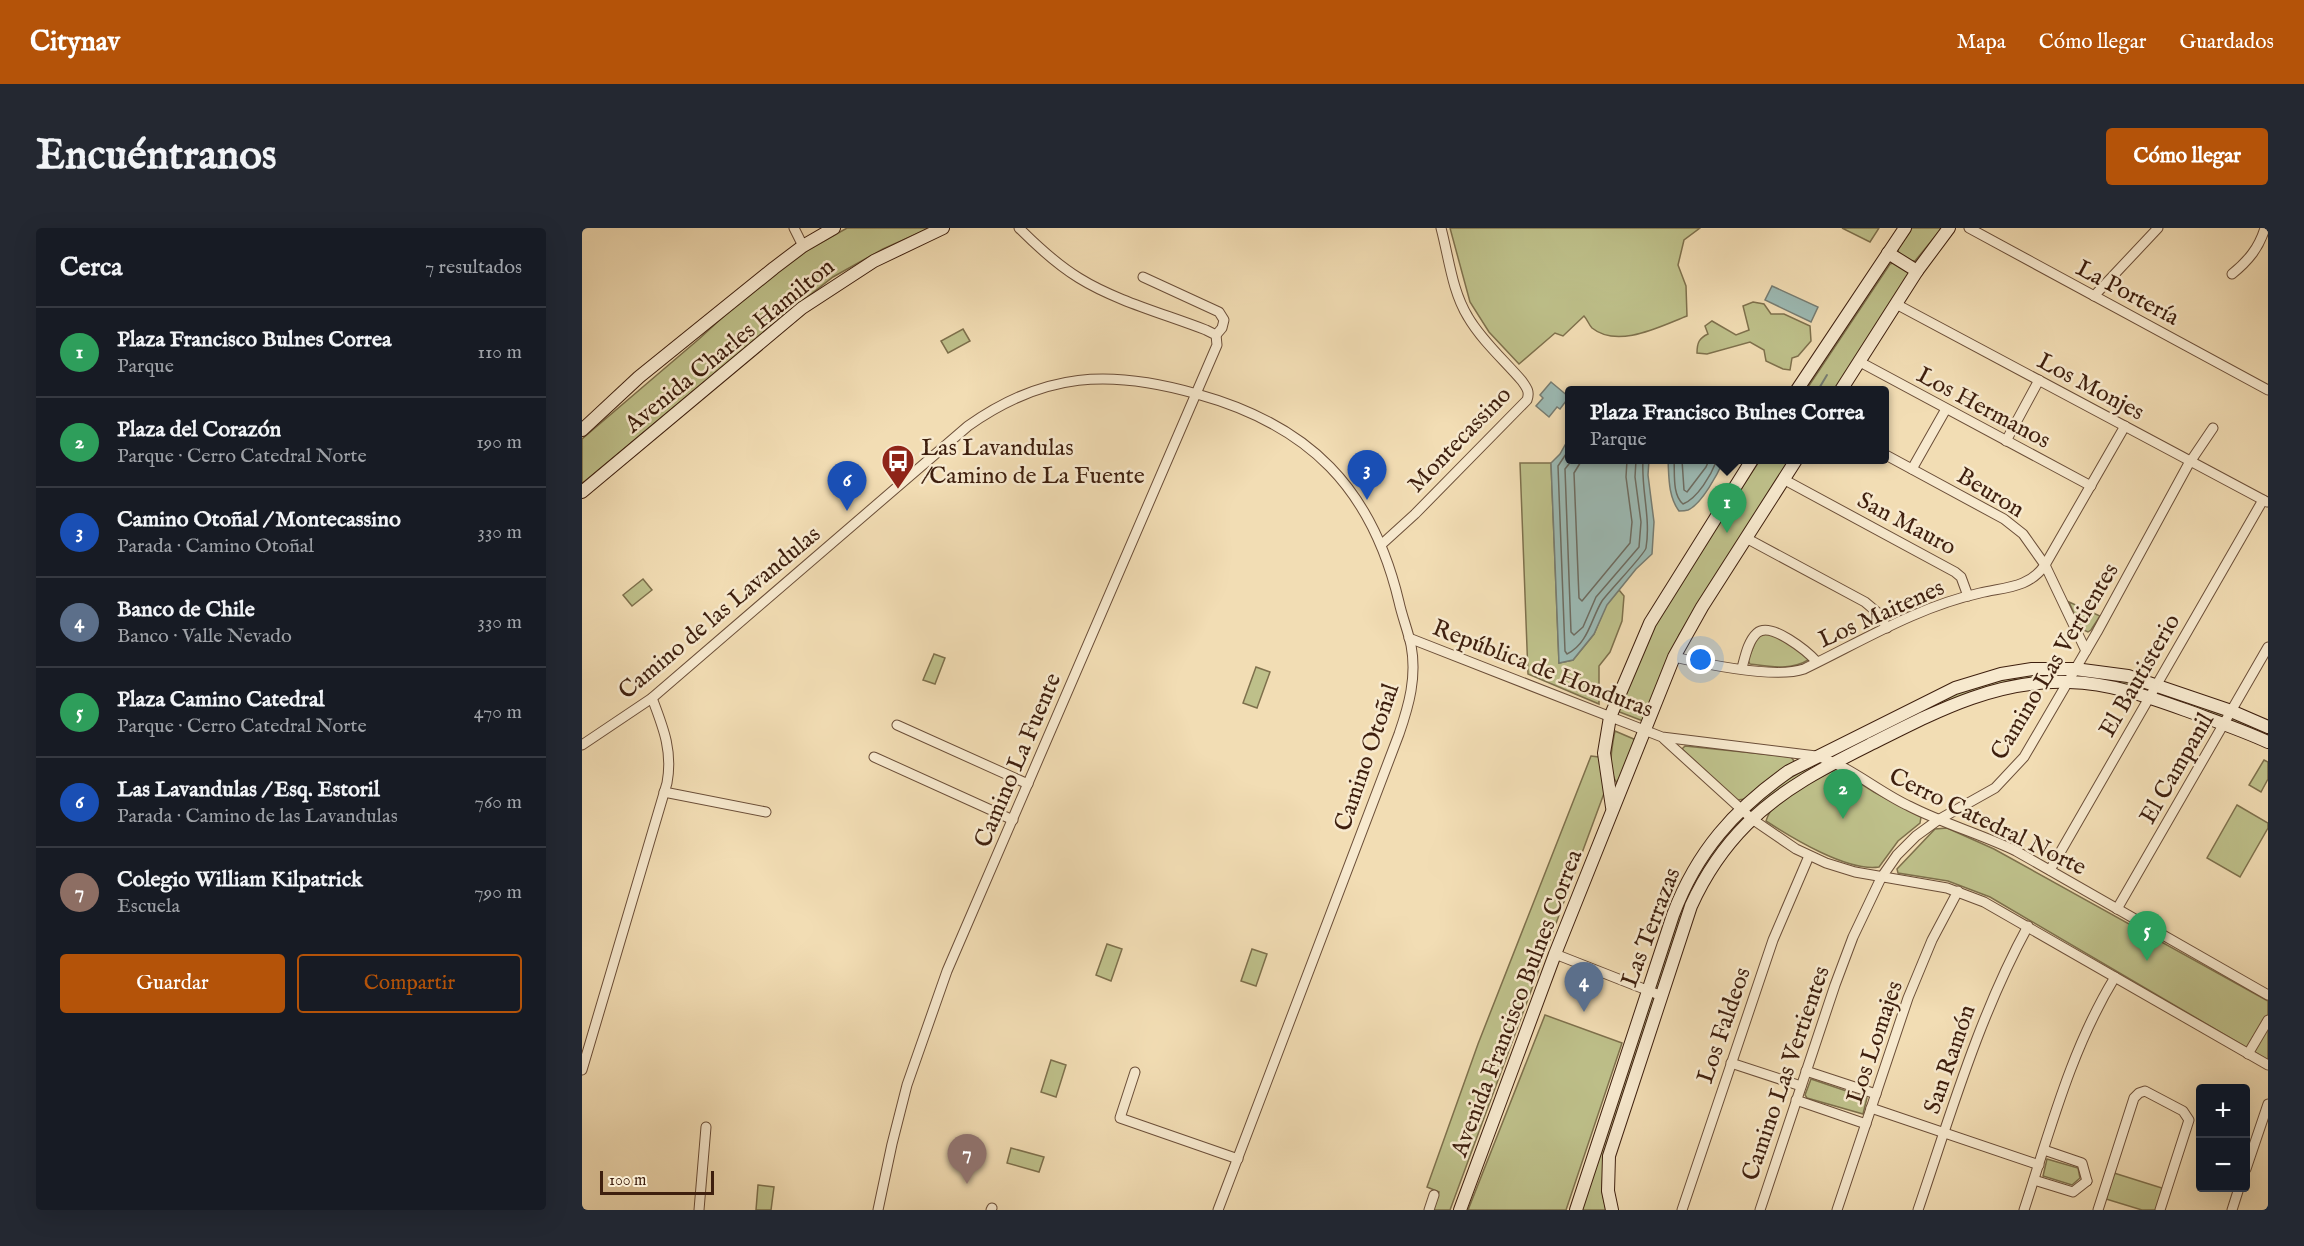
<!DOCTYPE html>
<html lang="es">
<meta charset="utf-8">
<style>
:root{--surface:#171b24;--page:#242831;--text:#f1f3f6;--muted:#9ea1a6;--line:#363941;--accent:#b45309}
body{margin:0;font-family:"IM FELL English",serif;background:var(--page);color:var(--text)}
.controls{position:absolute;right:18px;bottom:18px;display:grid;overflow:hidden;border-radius:6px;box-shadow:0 6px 24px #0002}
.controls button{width:54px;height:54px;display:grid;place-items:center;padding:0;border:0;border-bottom:2px solid var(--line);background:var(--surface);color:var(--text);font:30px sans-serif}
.scale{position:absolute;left:18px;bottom:15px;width:114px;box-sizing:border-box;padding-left:6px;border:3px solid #3e1f0e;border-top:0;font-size:16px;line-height:21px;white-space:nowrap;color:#3e1f0e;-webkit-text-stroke:4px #f7e9ce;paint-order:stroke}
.you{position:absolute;left:1119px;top:432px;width:21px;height:21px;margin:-15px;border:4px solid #fff;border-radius:50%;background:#1a73e8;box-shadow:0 0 0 9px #1a73e833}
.badge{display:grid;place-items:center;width:39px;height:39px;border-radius:50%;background:var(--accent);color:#fff;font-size:20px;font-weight:700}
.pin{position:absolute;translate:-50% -50px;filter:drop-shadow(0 2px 3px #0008)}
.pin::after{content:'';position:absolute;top:32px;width:21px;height:18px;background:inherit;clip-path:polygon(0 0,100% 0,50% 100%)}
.popup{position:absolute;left:983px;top:158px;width:324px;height:78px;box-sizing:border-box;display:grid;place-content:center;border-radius:6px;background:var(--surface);filter:drop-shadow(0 2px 4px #0005);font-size:20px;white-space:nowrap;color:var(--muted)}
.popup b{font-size:22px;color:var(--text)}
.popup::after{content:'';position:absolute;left:50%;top:100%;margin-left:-12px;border:12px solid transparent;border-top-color:var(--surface)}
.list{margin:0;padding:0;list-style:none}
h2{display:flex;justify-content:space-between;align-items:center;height:78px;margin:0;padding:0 24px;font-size:26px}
h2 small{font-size:20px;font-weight:400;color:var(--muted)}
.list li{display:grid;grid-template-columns:39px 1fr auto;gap:18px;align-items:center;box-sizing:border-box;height:90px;padding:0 24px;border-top:2px solid var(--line)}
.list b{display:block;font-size:22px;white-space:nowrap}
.list p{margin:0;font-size:20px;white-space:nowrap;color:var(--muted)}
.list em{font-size:20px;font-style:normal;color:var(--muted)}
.actions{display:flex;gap:12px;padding:18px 24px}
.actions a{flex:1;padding:14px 0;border:2px solid var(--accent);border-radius:6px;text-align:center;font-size:21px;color:var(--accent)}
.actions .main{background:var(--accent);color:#fff}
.map{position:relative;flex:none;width:1686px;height:982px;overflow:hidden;border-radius:6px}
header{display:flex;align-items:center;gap:36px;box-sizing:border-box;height:84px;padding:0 30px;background:var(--accent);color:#fff}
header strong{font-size:28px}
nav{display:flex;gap:33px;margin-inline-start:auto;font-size:21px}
.intro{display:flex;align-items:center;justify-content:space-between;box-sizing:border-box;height:144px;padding:0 36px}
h1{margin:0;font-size:42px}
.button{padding:15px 27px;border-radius:6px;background:var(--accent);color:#fff;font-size:21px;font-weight:700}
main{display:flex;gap:36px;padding:0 36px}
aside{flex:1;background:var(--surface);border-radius:6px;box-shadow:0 6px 24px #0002}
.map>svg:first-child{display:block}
.green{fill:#bec08a;stroke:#7e704c;stroke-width:1.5}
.water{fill:#9cbab4;stroke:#767c72;stroke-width:1.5}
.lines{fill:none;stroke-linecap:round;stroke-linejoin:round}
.shore{stroke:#6d6c61;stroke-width:1.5}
.stream{stroke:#767c72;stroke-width:2}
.street-casing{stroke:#6b4e38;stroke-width:11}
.secondary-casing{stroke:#3e1f0e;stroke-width:14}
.street{stroke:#f7e9ce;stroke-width:9}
.secondary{stroke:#f7e9ce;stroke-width:12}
.labels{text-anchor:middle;stroke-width:5;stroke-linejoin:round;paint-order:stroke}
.street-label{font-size:24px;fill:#3e1f0e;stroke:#f7e9ce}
.poi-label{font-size:24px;fill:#3e1f0e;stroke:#f7e9ce;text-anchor:start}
</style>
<header>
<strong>Citynav</strong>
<nav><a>Mapa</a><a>Cómo llegar</a><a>Guardados</a></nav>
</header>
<div class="intro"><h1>Encuéntranos</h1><a class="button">Cómo llegar</a></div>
<main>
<aside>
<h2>Cerca<small>7 resultados</small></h2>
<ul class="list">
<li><span class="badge" style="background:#2e9e5b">1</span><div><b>Plaza Francisco Bulnes Correa</b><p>Parque</p></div><em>110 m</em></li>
<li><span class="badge" style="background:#2e9e5b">2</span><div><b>Plaza del Corazón</b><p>Parque · Cerro Catedral Norte</p></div><em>190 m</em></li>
<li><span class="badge" style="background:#1a4fb4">3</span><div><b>Camino Otoñal / Montecassino</b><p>Parada · Camino Otoñal</p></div><em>330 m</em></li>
<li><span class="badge" style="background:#5c6f8a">4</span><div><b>Banco de Chile</b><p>Banco · Valle Nevado</p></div><em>330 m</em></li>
<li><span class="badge" style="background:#2e9e5b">5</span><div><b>Plaza Camino Catedral</b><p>Parque · Cerro Catedral Norte</p></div><em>470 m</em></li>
<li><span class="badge" style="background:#1a4fb4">6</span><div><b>Las Lavandulas / Esq. Estoril</b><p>Parada · Camino de las Lavandulas</p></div><em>760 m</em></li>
<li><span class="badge" style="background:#8d6e63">7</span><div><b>Colegio William Kilpatrick</b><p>Escuela</p></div><em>790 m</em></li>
</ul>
<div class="actions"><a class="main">Guardar</a><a>Compartir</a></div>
</aside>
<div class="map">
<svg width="1686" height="982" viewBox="0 0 1686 982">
<rect width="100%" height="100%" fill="#f2ddb4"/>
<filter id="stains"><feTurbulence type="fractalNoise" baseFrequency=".00333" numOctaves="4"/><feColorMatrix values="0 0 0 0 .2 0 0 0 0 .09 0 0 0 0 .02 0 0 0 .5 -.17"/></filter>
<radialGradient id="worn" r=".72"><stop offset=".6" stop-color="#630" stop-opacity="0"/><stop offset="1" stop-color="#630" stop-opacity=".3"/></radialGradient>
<g class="green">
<path d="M265 0H348L301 21 251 49 195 93 0 256V211L117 111 193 41Z"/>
<path d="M868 0H1118L1102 12 1096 37 1104 58 1105 88C1079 98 1036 121 1010 100 1007 97 1005 91 1002 88L981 108 973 105 937 136 907 104 888 74Z"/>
<path d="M1260 0H1297L1288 14Z"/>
<path d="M1330 0H1360L1333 33H1329L1316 24V18Z"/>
<path d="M1313 34 1326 42 1328 47 1253 162H1224L1308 36Z"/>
<path d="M1171 74 1182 76 1189 86H1202L1228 98 1229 113 1216 128 1210 130 1208 142 1201 141 1184 133 1182 122 1168 114 1125 126 1115 125C1115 115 1117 110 1126 106L1123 98 1130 93 1154 107 1167 102 1161 78Z"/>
<path d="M381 101 388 113 366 125 359 113Z"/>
<path d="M1178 232H1208L1097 407 1061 493 1035 483 1072 392Z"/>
<path d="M938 235H969L977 435 991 432 1012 406 1024 377 1037 362 1042 368 1040 393 1028 424 1017 438V476L946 446Z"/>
<path d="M61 351 70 362 50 378 41 367Z"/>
<path d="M1487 374 1518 388 1509 402 1506 404 1499 401Z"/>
<path d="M1180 405C1196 406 1217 420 1228 431 1209 443 1189 439 1168 436L1166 432 1175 410Z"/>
<path d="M352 426 363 430 353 456 341 452Z"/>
<path d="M674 439 688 444 675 480 661 475Z"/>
<path d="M1458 444 1521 446 1564 457 1686 503V510C1636 491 1583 466 1531 454 1429 430 1343 485 1256 528L1253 524 1382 460Z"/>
<path d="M1033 503 1054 512 1035 555C1025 542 1030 518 1033 503Z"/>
<path d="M1103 518 1209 529 1212 533 1211 536 1164 571 1155 572 1100 521Z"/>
<path d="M1009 528 1017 529 1024 560 868 982H851L857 964 845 959 896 816Z"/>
<path d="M1682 532 1686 534V551L1679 564 1667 557Z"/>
<path d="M1237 533 1238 538 1170 584 1168 582 1186 563Z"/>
<path d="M1250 543H1259L1292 564 1339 589 1338 595 1316 613 1297 639C1266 644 1210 610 1184 593 1191 567 1229 555 1250 543Z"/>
<path d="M1655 577 1686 595V600L1658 649 1625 630Z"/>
<path d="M1160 588 1162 592 1126 638 1022 925 1020 963 1024 982H997L1096 688 1120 635Z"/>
<path d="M1365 600 1412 621 1686 773V832L1408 669 1366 653 1316 645 1315 641 1353 601Z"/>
<path d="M525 716 540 721 529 753 514 747Z"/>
<path d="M670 721 685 726 674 758 659 753Z"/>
<path d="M963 787 1040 815 984 982H886Z"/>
<path d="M469 832 484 837 474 869 459 864Z"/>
<path d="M1229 851 1285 870 1281 886 1225 870 1223 867Z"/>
<path d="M429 920 462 929 457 944 425 935Z"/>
<path d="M1465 931 1496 940 1498 950 1490 957 1461 948Z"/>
<path d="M1532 945 1583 961 1576 982H1560L1524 971Z"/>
<path d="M176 957 192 959 189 982H174Z"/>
</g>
<g class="water">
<path d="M1190 58 1236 79 1229 94 1183 72Z"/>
<path d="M969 154 987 169 978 181 975 179 967 189 954 178 961 170 958 167Z"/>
<path d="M987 210 988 232H1067L1066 247 1072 294 1070 326 1054 341 1025 377 1012 406 991 432 977 435 969 235 978 226Z"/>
<path d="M1086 232H1142C1136 245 1120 276 1106 282 1103 283 1100 283 1097 283 1086 268 1087 249 1086 232Z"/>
</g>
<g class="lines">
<g class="shore">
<path d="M988 220 976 238 983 423 985 426C1006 416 1009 391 1020 373 1027 363 1063 326 1064 320 1069 290 1059 261 1061 232"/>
<path d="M990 232 983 241 989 404 992 407 1001 399 1014 369 1057 319 1059 294 1053 249 1054 232"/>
<path d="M1000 232 992 245 997 370 1000 373 1048 315 1050 294 1044 249 1045 232"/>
<path d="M1092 232C1093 245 1090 267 1101 276 1116 270 1129 247 1135 232"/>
<path d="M1100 232 1102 262 1105 264 1124 239 1127 232"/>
</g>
<path class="stream" d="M1236 162 1245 147"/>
<g class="street-casing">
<g id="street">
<path d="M212 0 221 18"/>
<path d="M1387 0 1686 162"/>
<path d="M1650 46C1666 33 1677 20 1683 0"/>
<path d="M561 49 637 84 642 92 640 100 634 107"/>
<path d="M1512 68 1576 0"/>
<path d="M1314 76 1685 274"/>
<path d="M1278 134 1509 258"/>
<path d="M1424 213 1457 152"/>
<path d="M1302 226 1422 291 1441 306 1463 337 1504 423"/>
<path d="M1330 241 1364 181"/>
<path d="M1201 251 1373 344 1379 349 1386 368"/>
<path d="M1164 310 1283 374 1296 385 1305 400"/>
<path d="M800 316 833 286 945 172C948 164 945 160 940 153 923 133 900 113 886 89 870 63 867 30 859 0"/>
<path d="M827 410 1080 509 1234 528C1268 538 1295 563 1327 578 1362 596 1399 606 1434 623L1686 767"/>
<path d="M1092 429C1123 436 1193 451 1222 441 1280 413 1335 379 1398 365 1424 359 1447 360 1463 337L1543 198"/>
<path d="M1160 440C1163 429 1166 413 1175 405 1189 393 1226 424 1235 434"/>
<path d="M315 497 446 556"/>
<path d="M1082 511 1170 591 1214 621 1244 635 1273 644 1365 660 1402 674 1686 837"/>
<path d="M0 517 70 470 386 198C462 144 528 141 615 166 727 197 790 260 817 374 820 388 826 403 829 417 835 449 827 477 817 506L636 982"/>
<path d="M292 529 431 592"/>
<path d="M82 564 184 584"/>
<path d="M1468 642 1681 272"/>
<path d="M1535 681 1686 419"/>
<path d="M973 726 1080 768"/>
<path d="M1666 826 1686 792"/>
<path d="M1149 835 1219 858"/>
<path d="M0 842 85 555C91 523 81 499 70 470"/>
<path d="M1224 843 1294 866"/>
<path d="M553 844 538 890 656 931"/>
<path d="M1214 872 1284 896"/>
<path d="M1289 880 1457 937"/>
<path d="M1462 922 1500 935 1505 953"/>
<path d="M1664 941 1686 876"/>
<path d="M1452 952 1491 964 1505 953"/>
<path d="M117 982 124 899"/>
<path d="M296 982 310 916 325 857 365 743 635 117 634 107 624 102C583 86 534 73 497 50 474 36 455 18 437 0"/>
<path d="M409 982 410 980"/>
<path d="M847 982 852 967"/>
<path d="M1100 982 1191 712 1227 628"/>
<path d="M1178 982 1253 757 1271 709 1299 650 1315 627 1334 608 1356 592 1413 560 1442 529 1515 404 1606 237 1631 200"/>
<path d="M1255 982 1326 770 1350 712 1376 663"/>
<path d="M1336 982C1369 885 1397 788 1446 698"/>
<path d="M1442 982C1468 903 1489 821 1533 749"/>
<path d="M1516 982 1552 870 1557 865 1563 863 1601 883 1607 892 1578 982"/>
<path d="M1650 982 1657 960"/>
</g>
</g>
<g class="secondary-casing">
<g id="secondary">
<path d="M1306 25 1335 43"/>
<path d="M1215 162 1323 0"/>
<path d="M1259 162 1335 43 1367 0"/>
<path d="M0 202 57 149 192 40 221 18 252 0"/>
<path d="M0 264 220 80 292 33 361 0"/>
<path d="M1030 579 1022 525 1028 489 1068 395 1170 232"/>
<path d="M878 982 973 726 1092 429 1120 379 1214 232"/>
<path d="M994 982 1091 687C1115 623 1152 582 1207 543L1373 460 1419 446 1450 441H1493L1546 448 1649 483 1686 499"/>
<path d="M1030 982 1026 963 1027 928 1109 678C1123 647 1141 620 1165 596 1200 561 1243 539 1287 517 1351 485 1413 451 1487 454 1529 455 1567 469 1606 483 1633 493 1660 502 1686 514"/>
</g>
</g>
<use href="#street" class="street"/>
<use href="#secondary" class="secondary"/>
</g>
<defs>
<g id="bus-pin" transform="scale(1.725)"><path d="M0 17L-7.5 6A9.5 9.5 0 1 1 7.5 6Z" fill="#8f2418" stroke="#f7e9ce"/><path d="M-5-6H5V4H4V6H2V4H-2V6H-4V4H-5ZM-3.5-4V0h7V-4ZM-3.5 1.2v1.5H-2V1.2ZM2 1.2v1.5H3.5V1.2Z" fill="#fff"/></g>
</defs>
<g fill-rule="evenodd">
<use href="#bus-pin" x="316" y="233"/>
</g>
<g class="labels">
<g class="street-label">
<text transform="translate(1546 64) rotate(28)" y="8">La Portería</text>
<text transform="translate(147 117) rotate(-39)" y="8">Avenida Charles Hamilton</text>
<text transform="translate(1509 158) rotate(28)" y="8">Los Monjes</text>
<text transform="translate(1402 179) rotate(28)" y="8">Los Hermanos</text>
<text transform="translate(877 211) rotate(-46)" y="8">Montecassino</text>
<text transform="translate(1409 264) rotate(31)" y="8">Beuron</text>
<text transform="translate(1325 295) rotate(28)" y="8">San Mauro</text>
<text transform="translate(137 384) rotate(-40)" y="8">Camino de las Lavandulas</text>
<text transform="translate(1299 385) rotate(-24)" y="8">Los Maitenes</text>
<text transform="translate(1472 433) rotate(-59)" y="8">Camino Las Vertientes</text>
<text transform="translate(961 440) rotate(21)" y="8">República de Honduras</text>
<text transform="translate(1557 447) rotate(-60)" y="8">El Bautisterio</text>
<text transform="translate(784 529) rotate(-71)" y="8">Camino Otoñal</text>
<text transform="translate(435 532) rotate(-67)" y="8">Camino La Fuente</text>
<text transform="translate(1594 540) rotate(-60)" y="8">El Campanil</text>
<text transform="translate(1406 593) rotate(26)" y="8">Cerro Catedral Norte</text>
<text transform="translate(1068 699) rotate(-69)" y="8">Las Terrazas</text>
<text transform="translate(934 775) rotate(-69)" y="8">Avenida Francisco Bulnes Correa</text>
<text transform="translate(1141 797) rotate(-71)" y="8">Los Faldeos</text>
<text transform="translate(1292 814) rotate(-71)" y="8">Los Lomajes</text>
<text transform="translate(1367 831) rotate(-71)" y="8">San Ramón</text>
<text transform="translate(1203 845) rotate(-71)" y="8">Camino Las Vertientes</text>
</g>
<g class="poi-label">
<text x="339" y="227">Las Lavandulas<tspan x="339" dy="28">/Camino de La Fuente</tspan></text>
</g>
</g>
<rect width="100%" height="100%" filter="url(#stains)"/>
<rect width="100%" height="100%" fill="url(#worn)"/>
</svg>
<div class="controls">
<button>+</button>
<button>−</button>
</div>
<div class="scale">100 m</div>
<div class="you"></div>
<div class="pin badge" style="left:1145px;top:305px;background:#2e9e5b">1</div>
<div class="popup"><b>Plaza Francisco Bulnes Correa</b>Parque</div>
<div class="pin badge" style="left:1261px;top:591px;background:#2e9e5b">2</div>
<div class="pin badge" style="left:785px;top:272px;background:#1a4fb4">3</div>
<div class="pin badge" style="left:1002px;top:784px;background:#5c6f8a">4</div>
<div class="pin badge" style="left:1565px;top:733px;background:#2e9e5b">5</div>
<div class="pin badge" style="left:265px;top:283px;background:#1a4fb4">6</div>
<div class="pin badge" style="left:385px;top:956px;background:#8d6e63">7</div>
</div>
</main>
